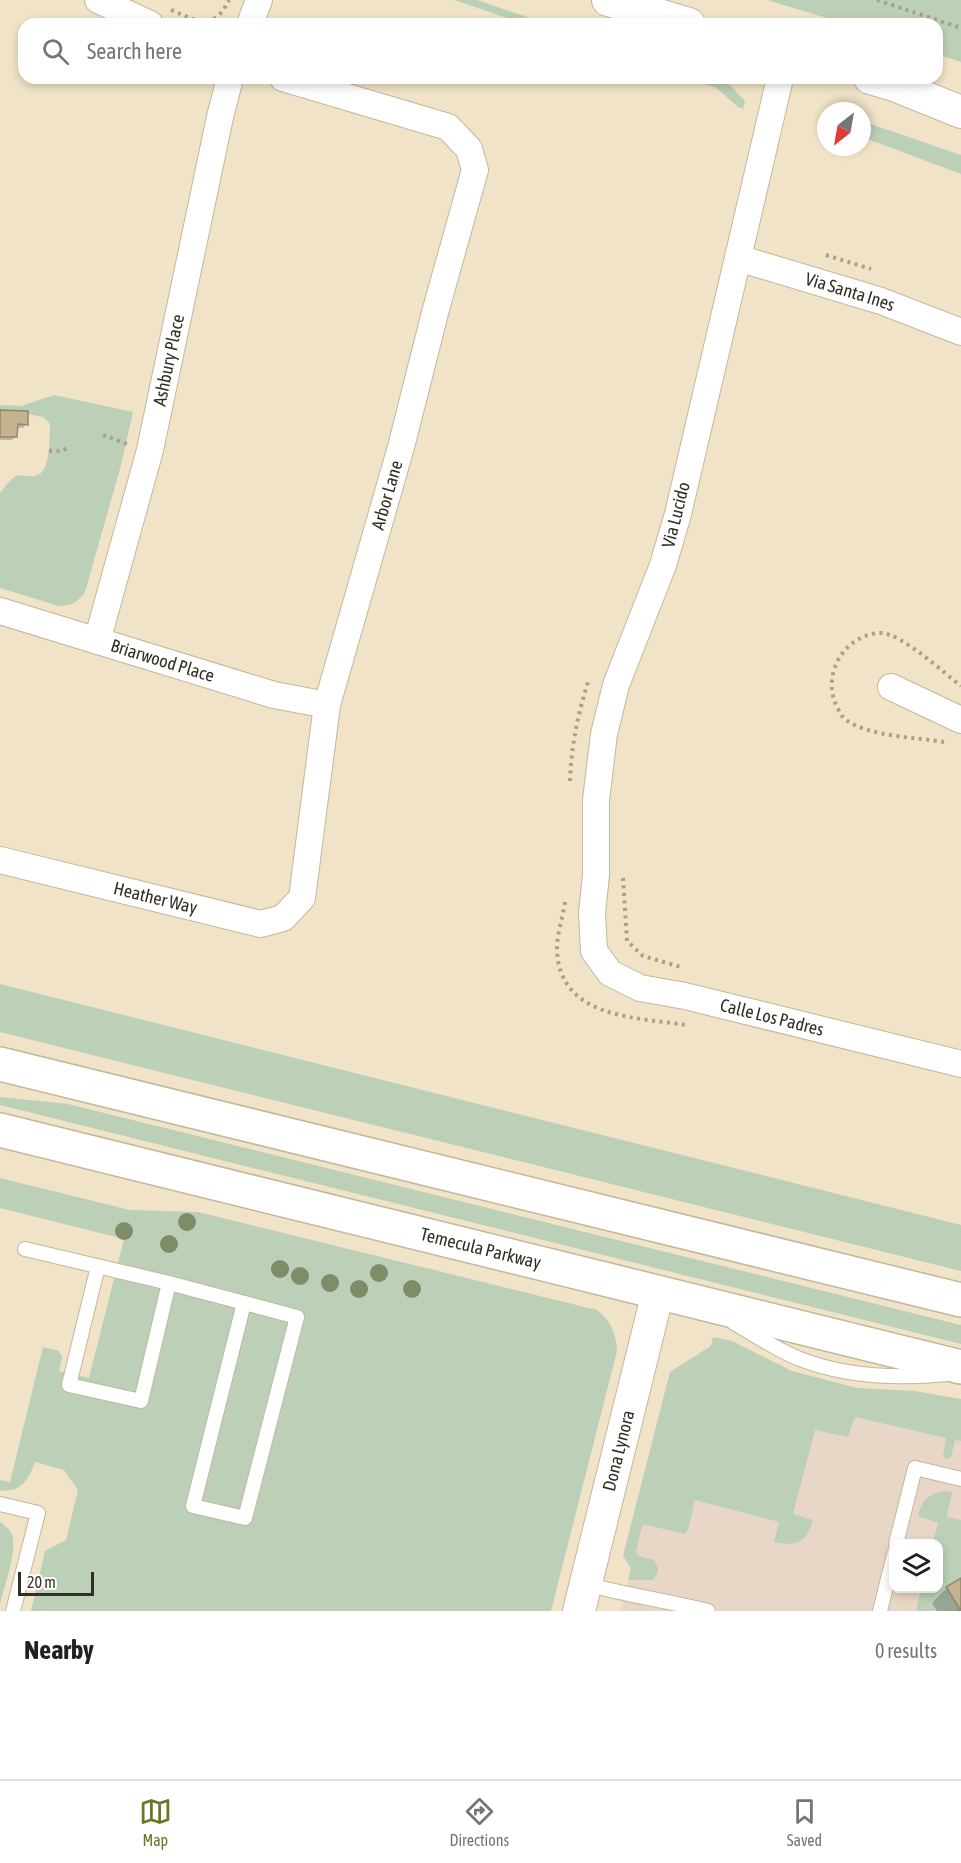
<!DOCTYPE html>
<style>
:root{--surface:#fff;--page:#f6f6f6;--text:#202124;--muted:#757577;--line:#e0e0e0;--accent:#697622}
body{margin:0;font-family:"Asap Condensed",sans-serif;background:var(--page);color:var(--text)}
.controls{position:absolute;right:18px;bottom:18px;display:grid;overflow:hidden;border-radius:12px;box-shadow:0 3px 9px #0003}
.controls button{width:54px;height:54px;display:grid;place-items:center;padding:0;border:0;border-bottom:2px solid var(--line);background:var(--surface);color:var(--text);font:30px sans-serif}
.compass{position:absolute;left:817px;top:102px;width:54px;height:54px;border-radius:50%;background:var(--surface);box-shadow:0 3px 9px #0003;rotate:211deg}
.scale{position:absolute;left:18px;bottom:15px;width:76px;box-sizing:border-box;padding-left:6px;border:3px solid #332e23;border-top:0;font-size:16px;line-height:21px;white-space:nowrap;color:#332e23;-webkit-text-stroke:4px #fff;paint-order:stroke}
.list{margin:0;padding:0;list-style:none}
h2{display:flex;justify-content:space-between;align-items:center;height:78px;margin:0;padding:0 24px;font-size:26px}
h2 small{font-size:20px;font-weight:400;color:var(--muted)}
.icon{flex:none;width:33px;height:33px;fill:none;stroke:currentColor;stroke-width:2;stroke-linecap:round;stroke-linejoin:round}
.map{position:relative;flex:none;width:961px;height:1611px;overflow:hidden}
.search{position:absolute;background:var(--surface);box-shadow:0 3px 9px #0003;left:18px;right:18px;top:18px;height:66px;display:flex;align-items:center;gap:15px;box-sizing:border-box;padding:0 21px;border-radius:18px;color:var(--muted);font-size:22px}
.sheet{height:168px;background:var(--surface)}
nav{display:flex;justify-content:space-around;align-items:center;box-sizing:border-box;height:84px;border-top:2px solid var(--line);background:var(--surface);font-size:16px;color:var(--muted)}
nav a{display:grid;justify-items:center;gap:3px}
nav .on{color:var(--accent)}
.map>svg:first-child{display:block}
.commercial{fill:#e8d7c6;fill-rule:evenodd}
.green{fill:#bcd0b7}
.shadow{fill:#0003}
.building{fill:#c3b38f;stroke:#92866c;stroke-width:1.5}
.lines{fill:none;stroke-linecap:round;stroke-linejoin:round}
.service-casing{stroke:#c3b79c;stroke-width:16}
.minor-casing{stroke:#c3b79c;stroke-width:28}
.tertiary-casing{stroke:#c3b79c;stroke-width:34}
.primary-casing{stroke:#c3b79c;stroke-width:36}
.path{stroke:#aaa08a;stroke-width:4;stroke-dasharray:3 4.5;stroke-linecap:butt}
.service{stroke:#fff;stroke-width:14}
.minor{stroke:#fff;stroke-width:26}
.tertiary{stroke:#fff;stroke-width:32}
.primary{stroke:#fff;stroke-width:33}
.tree{fill:#7e8c67}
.labels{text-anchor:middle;stroke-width:6;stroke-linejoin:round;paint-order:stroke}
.street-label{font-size:18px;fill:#332e23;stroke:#fff}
</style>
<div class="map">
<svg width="961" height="1611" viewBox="0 0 961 1611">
<rect width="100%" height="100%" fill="#f0e3c7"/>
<path class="commercial" d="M713 1337 732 1341 792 1371 857 1388 914 1391 961 1399V1611H621L631 1568 623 1556 670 1372 711 1346ZM894 1544H938V1588H894Z"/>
<g class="green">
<path d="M454 0H477L548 24H525Z"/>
<path d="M767 0H961V62L937 54V24H847Z"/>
<path d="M681 78H723L745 101 743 109 738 107 715 87Z"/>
<path d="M862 121 961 155V174L862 137Z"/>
<path d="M54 395 133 412 120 469 85 592C78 602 71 606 59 606L0 588V493C4 488 10 479 16 476 22 474 29 477 35 476 52 473 49 437 50 424L43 417 28 414V411L0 410V405L21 406Z"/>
<path d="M0 984 961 1225V1271L0 1032Z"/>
<path d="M0 1097 68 1104 961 1325V1344L0 1105Z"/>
<path d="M0 1178 130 1210 198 1212 597 1310C611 1321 616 1333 617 1351L551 1611H31L45 1551 66 1540 78 1490 64 1470 35 1462C29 1479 20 1494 0 1490V1480L10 1482 43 1347 59 1351 62 1357 59 1371 89 1378 124 1239 0 1208Z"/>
<path d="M713 1337 732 1341 792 1371 857 1388 914 1391 961 1399V1441L955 1440 951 1457 947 1460 943 1456 946 1438 855 1417 848 1437 815 1430 793 1514 813 1520C807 1542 796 1547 774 1542L779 1522 695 1500 688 1530 685 1534 646 1525 642 1526 636 1552 638 1556 654 1560C660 1568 659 1573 653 1580H628L631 1568 623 1556 670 1372 711 1346Z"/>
<path d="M945 1491 952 1492 947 1517 961 1520V1578L947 1587 960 1609 956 1611H916L921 1589 938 1588V1544L933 1543 938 1523 918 1516C922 1501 928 1493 945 1491Z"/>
<path d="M0 1522C3 1524 8 1528 11 1532 19 1547 4 1587 0 1604Z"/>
</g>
<g class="shadow">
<path d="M0 413 26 424 23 428 16 427 15 437 12 440H0Z"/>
<path d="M961 1580V1611H937L932 1603 947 1588Z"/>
</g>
<g class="building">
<path d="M0 410 28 411V425L18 424 17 437H0Z"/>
<path d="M961 1578V1611H956L960 1609 946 1587Z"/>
</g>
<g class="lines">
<g class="service-casing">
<g id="service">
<path d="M25 1249 169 1283 141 1401 69 1385 98 1266"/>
<path d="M169 1283 297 1317 245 1518 193 1506 244 1303"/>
<path d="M734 1323C755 1335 777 1350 800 1359 846 1377 897 1379 947 1374"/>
<path d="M0 1504 38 1513 13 1611"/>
<path d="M896 1544 915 1468 961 1479"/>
<path d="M586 1584C626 1595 668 1601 708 1611"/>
<path d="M880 1611 894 1555"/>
</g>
</g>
<g class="minor-casing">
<g id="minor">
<path d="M98 0 150 24"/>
<path d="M250 24 259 0"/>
<path id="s1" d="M780 78 678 514 663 565 616 685 604 734 596 800V875L592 913 594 951 610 973 640 988 685 996 961 1064"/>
<path id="s2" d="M738 258 881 301 961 332"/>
<path id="s3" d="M0 611 274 695 327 705"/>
<path id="s4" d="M97 641 150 450 220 117 230 78"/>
<path d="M891 687 961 720"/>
<path id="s5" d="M0 860 261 924 283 918 302 898 327 705 401 447 436 309 475 170 469 149 448 127 283 78"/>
</g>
</g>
<g class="tertiary-casing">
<g id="tertiary">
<path d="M608 0 689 24"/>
<path d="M870 78 894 85 961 112"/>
<path id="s6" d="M579 1611 658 1292"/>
</g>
</g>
<g class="primary-casing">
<g id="primary">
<path d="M0 1064 961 1300"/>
<path id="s7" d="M0 1130 961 1367"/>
</g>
</g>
<g class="path">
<path d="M877 0 961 28"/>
<path d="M171 10C198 21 213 32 229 0"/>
<path d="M826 255 871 269"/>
<path d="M103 435 127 444"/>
<path d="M49 451H62L70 446"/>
<path d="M944 742C914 737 871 737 846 720 842 717 841 714 838 709 820 677 843 634 881 633 901 633 944 673 961 686"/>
<path d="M570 781C571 747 578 714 588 682"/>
<path d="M623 878 627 941 643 956 681 967"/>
<path d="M565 902C563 917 557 933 557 948 558 1019 636 1017 686 1025"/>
</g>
<use href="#service" class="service"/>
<use href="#minor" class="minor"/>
<use href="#tertiary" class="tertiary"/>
<use href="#primary" class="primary"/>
</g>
<g class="tree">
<circle cx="187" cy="1222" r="9"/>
<circle cx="124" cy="1231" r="9"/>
<circle cx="169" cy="1244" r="9"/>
<circle cx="280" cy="1269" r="9"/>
<circle cx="379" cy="1273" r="9"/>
<circle cx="300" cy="1276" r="9"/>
<circle cx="330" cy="1283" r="9"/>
<circle cx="359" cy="1289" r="9"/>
<circle cx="412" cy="1289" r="9"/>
</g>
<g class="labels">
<g class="street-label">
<text dy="6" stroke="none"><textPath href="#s2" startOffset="117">Via Santa Ines</textPath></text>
<text dy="6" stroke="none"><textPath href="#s4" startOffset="290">Ashbury Place</textPath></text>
<text dy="6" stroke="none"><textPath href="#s5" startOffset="732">Arbor Lane</textPath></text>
<text transform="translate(676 515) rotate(-76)" y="6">Via Lucido</text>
<text dy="6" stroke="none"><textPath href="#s3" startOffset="170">Briarwood Place</textPath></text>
<text dy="6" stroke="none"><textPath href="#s5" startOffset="160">Heather Way</textPath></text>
<text dy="6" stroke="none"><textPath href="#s1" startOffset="1094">Calle Los Padres</textPath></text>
<text dy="6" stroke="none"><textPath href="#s7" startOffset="495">Temecula Parkway</textPath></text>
<text dy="6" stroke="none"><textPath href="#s6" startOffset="165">Dona Lynora</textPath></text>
</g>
</g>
</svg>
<div class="controls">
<button><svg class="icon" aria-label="layers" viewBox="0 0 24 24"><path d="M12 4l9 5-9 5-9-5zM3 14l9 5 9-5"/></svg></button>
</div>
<svg class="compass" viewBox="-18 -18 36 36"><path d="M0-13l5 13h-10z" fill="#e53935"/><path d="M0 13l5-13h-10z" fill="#757577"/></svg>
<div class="scale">20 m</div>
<div class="search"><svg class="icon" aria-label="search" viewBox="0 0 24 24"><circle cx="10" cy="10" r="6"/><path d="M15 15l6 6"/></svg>Search here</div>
</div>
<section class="sheet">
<h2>Nearby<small>0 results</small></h2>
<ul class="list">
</ul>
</section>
<nav>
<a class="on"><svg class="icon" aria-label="map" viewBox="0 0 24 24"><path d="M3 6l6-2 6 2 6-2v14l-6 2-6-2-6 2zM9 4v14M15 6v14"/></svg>Map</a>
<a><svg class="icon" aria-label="directions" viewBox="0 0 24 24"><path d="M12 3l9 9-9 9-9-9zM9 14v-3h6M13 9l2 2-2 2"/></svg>Directions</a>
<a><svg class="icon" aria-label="saved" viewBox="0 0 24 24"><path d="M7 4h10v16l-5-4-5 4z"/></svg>Saved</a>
</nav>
